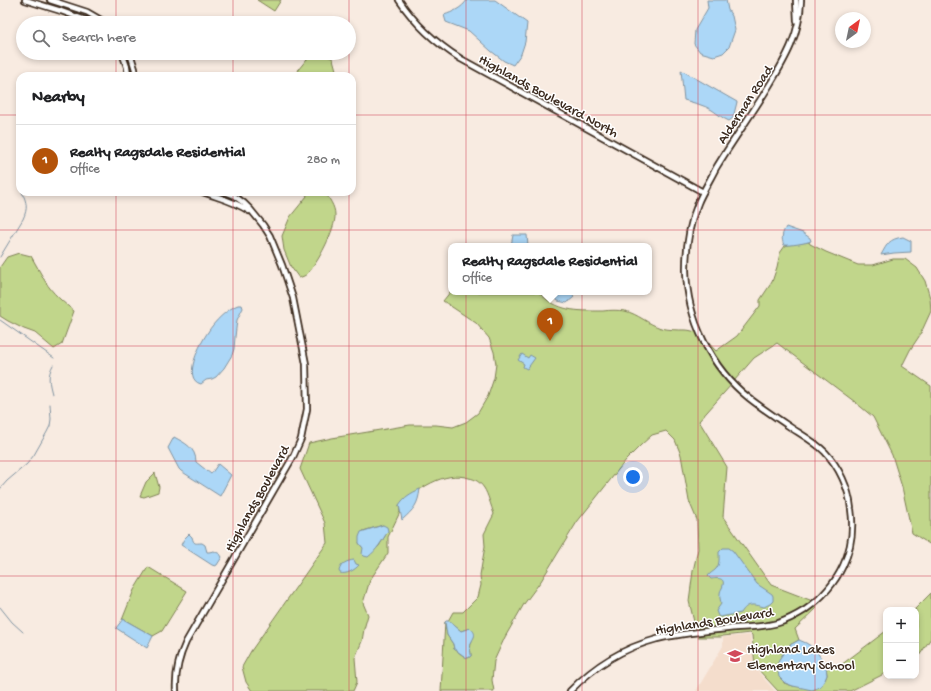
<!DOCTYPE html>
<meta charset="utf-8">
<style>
:root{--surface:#fff;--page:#f2f2f2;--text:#202124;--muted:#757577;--line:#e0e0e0;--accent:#b45309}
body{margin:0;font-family:"Gochi Hand",sans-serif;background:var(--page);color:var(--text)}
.controls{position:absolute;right:12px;bottom:12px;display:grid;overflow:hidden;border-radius:8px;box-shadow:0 2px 6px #0003}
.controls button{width:36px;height:36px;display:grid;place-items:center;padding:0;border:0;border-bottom:1px solid var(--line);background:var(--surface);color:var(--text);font:20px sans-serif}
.compass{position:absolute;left:835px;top:12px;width:36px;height:36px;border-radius:50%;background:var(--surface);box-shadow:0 2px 6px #0003;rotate:33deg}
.you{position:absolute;left:633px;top:477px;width:14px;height:14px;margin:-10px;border:3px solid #fff;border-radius:50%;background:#1a73e8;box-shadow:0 0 0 6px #1a73e833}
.badge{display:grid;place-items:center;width:26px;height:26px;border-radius:50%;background:var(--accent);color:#fff;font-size:13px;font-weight:700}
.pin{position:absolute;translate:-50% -33px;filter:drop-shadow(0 1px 2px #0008)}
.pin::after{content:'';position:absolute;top:21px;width:14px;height:12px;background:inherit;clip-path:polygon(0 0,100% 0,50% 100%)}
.popup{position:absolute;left:448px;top:243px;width:204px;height:52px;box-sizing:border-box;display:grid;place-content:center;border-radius:8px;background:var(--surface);filter:drop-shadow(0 1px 3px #0005);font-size:13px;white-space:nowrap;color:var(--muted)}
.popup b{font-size:15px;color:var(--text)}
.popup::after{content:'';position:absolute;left:50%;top:100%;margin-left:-8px;border:8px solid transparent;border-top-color:var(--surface)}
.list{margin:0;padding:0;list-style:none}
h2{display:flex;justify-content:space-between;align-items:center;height:52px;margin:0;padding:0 16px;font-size:17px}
h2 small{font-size:13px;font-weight:400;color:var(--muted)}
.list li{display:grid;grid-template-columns:26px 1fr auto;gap:12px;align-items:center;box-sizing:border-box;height:72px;padding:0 16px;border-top:1px solid var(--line)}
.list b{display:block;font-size:15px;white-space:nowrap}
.list p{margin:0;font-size:13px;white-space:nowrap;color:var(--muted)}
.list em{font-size:13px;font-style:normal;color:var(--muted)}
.icon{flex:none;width:22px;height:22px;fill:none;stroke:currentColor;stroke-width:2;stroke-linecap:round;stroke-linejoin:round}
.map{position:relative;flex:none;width:931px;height:691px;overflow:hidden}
.search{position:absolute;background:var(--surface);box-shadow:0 2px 6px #0003;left:16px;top:16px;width:340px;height:44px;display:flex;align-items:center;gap:10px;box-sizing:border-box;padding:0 14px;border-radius:22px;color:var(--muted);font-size:15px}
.panel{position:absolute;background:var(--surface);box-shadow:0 2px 6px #0003;left:16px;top:72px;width:340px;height:124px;border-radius:12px}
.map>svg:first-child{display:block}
.built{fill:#f4ddcc}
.green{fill:#c1d68b;stroke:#7e8054;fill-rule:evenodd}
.water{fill:#acd7f7;stroke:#7f92a0}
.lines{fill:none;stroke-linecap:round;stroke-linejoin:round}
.stream{stroke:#7f92a0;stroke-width:1}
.tertiary-casing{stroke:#3b2a1e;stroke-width:8}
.tertiary{stroke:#fff;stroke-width:4.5}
.grid{fill:none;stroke:#d1495b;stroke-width:1;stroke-opacity:0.55}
.labels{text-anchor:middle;stroke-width:3;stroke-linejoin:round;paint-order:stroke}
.street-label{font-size:14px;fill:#3b2a1e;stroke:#fff}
.poi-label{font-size:14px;fill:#3b2a1e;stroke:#fff;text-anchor:start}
</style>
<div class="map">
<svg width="931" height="691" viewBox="0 0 931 691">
<rect width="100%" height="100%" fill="#f8ebe1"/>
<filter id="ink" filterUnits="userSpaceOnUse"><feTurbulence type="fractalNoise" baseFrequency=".025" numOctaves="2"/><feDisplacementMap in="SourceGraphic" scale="8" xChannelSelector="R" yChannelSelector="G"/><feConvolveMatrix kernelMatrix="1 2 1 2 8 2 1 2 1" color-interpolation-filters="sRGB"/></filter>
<g filter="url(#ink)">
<path class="built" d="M750 635 754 667 775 691H696L723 646V637Z"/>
<g class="green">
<path d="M257 0H281L274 11Z"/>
<path d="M317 53 326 55 333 59 336 70 328 72 321 76H301L298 70 307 59Z"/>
<path d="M305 192H325C329 199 335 206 335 215 336 228 317 265 307 274 305 276 301 277 299 278L291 267 284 250 282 236 290 217 307 196Z"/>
<path d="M809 242 810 244 826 252 858 265H873L893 259H905L917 268 925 281 930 298 931 311 920 335 910 350 902 366 931 386V545L912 533 902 487 892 455 873 417 855 402 777 343 754 358 734 381 718 361 704 338 716 351 737 336 760 306V300L772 282 777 267 780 253 785 246 792 244Z"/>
<path d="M19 253 31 256C36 264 40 273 45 281 52 293 64 303 74 311L62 344 54 349 35 333 24 329 8 321 0 316V267L7 257Z"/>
<path d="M451 291V292H538C558 312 576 311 603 311 610 310 618 310 625 311 638 314 648 324 661 328 669 330 677 330 686 330 690 330 694 332 698 332 706 352 717 369 731 385L699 421 727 467 723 517 771 585 810 600 812 602 800 610 779 620 756 625 696 630 689 601 693 571 698 549 697 520 689 501 681 455 675 440 666 431 652 435 641 445 626 460 577 522 569 535 541 581 524 604 505 637 494 661 492 680 494 691H441L445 622 447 635 453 644 454 649C459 652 463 657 468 658L471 656C470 647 470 644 474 636L470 628 461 631 448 621 453 612H463L478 597 481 585 480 575 485 546 484 534 494 514C491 506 488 494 484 488 480 482 475 479 469 478 443 470 418 490 399 505L400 512 388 537V553L370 580 363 603 368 615 364 629 362 641 355 658 357 682 353 691H252L246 682 242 667 251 651 327 543 325 523 300 469 309 443 332 438 410 425H436L453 427 466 422 478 413 488 396 494 378 496 364 494 352 489 338 476 323 443 301ZM383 525 388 531 379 546 377 548H363L359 543 363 531Z"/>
<path d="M155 473 159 487 158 492 144 497 140 496 146 482Z"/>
<path d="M148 567 187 591 162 631 153 636 123 619 122 620 134 590Z"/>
<path d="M931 593V638L919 656 916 658V610H914Z"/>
<path d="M815 605 817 608 795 629 799 640 788 646 777 665 784 683 793 686 825 680 827 675 826 668 841 665 886 631V673L850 691H778L755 666 752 635 750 633 723 636 721 637H698L697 635 764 628Z"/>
</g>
<g class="water">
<path d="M467 0H495L527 23 525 42 521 54 513 65 504 61 491 51 469 31 446 22 444 15C453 12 462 8 467 0Z"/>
<path d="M707 0H726L728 10 732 16 735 30 729 47 723 53 714 56 700 52 694 44 695 30 708 8Z"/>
<path d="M681 70 737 102 733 118 729 121C722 118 718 114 712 110 704 105 694 103 684 100Z"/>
<path d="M786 227 803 233 810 238 811 241C807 243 789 246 784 245 781 239 782 233 786 227Z"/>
<path d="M513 235H527L528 246H511Z"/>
<path d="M903 237 911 241V252L894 253 881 255C887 244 889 239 903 237Z"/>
<path d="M550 292H570L574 297 567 303 558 301Z"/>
<path d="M238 305H242L243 308 237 320 235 337 234 349 232 355 224 368 216 377 212 379 206 380 201 384C181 379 201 342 208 332 214 322 227 309 238 305Z"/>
<path d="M522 354 528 358 530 355 535 358 527 369 523 367 524 364 518 360Z"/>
<path d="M174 437C185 443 196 448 196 462L211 474 218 464 231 475 220 496 181 471 179 469 168 448Z"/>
<path d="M420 489C418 505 414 509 402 520L399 505C404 497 411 493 420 489Z"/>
<path d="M383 525 387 527 388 531C382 541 377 550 368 557L364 556 362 554 363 548 359 543V537L361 532Z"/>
<path d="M189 534 192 537C194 545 195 543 202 543L205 545 207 552H209L214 551 220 554 222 557 217 565 215 566 212 565 181 545 184 539Z"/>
<path d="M723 548H729L733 551 757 584 772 594 773 596V601L770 604 764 607C753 604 747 603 741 613L720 617 718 616 716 611 721 604C721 601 719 597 720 594 720 591 721 590 722 588 727 577 717 578 711 579L708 576C710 573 713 572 716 569 720 564 719 558 719 552Z"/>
<path d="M354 560 356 564 359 565C355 570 346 575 340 573L339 571C341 563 347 561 354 560Z"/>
<path d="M123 619 153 636 147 648 116 628Z"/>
<path d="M446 621H449L461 631 470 628C479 635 472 638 470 646 470 649 471 652 471 656L468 658C464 657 458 651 454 649L453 644 447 635 445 622Z"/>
<path d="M799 640 806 643 814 648 826 665 827 675 825 680 820 687 812 690 793 686 785 683 779 677 777 665 780 658 788 646Z"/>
</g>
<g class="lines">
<g class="stream">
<path d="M0 257 23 219C28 208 27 203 22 192"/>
<path d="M0 320 54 358"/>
<path d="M52 394C49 382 47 376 53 365"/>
<path d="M0 489 7 481 27 464 34 455 47 432 50 426 51 419 50 404"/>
<path d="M0 607 12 622 23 632"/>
</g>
<g class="tertiary-casing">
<g id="tertiary">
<path d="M25 0 61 11 94 23"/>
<path d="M50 0 87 12 106 23"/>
<path d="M399 0C415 24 437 44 461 59L703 192"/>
<path d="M796 0 797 21"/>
<path d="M122 53 127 67 128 76"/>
<path d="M130 53 135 69V76"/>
<path d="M203 192C219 198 234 201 249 211"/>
<path d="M176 691C175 673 179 657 186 642L293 457 301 439 307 409 306 364 293 298 282 265 270 236 263 225 250 209 244 203 233 195 225 192"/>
<path d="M570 691C594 666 623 648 657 639 682 633 709 631 735 628 749 627 764 627 778 623 788 620 797 615 805 610 839 586 857 550 851 509 849 488 839 467 825 452 816 443 804 436 793 429 778 419 763 409 749 398 711 368 687 319 686 270 686 247 689 224 698 203 703 191 710 180 716 168 733 140 752 114 769 86 786 58 800 34 801 0"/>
</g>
</g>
<use href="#tertiary" class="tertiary"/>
</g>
</g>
<path class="grid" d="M116 0V23M233 0V23M349 0V76M466 0V691M582 0V691M698 0V691M815 0V691M116 53V76M233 53V76M0 115H20M352 115H931M116 192V691M233 192V691M349 192V691M0 230H931M0 346H931M0 461H931M0 576H931"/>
<defs>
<g id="school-bare" transform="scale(1.2)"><path d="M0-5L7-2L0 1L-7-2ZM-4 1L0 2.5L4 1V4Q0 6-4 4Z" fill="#d1495b" stroke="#fff" stroke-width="2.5" paint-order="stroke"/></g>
</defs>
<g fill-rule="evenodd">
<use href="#school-bare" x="735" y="656"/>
</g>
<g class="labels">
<g class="street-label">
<text transform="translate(549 95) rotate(29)" y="5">Highlands Boulevard North</text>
<text transform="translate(744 104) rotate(-57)" y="5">Alderman Road</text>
<text transform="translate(256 498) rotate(-61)" y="5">Highlands Boulevard</text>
<text transform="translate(714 620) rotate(-9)" y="5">Highlands Boulevard</text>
</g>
<g class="poi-label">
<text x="747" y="653">Highland Lakes<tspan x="747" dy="16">Elementary School</tspan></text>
</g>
</g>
</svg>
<div class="controls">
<button>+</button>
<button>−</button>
</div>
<svg class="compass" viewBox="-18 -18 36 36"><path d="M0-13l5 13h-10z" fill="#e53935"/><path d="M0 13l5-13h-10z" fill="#757577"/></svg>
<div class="you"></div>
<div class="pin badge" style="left:550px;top:341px">1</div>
<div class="popup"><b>Realty Ragsdale Residential</b>Office</div>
<div class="search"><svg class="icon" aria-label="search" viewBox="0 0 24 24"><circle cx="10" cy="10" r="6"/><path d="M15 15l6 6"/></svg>Search here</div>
<section class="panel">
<h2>Nearby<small></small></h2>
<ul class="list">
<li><span class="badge">1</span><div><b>Realty Ragsdale Residential</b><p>Office</p></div><em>280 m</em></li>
</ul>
</section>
</div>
